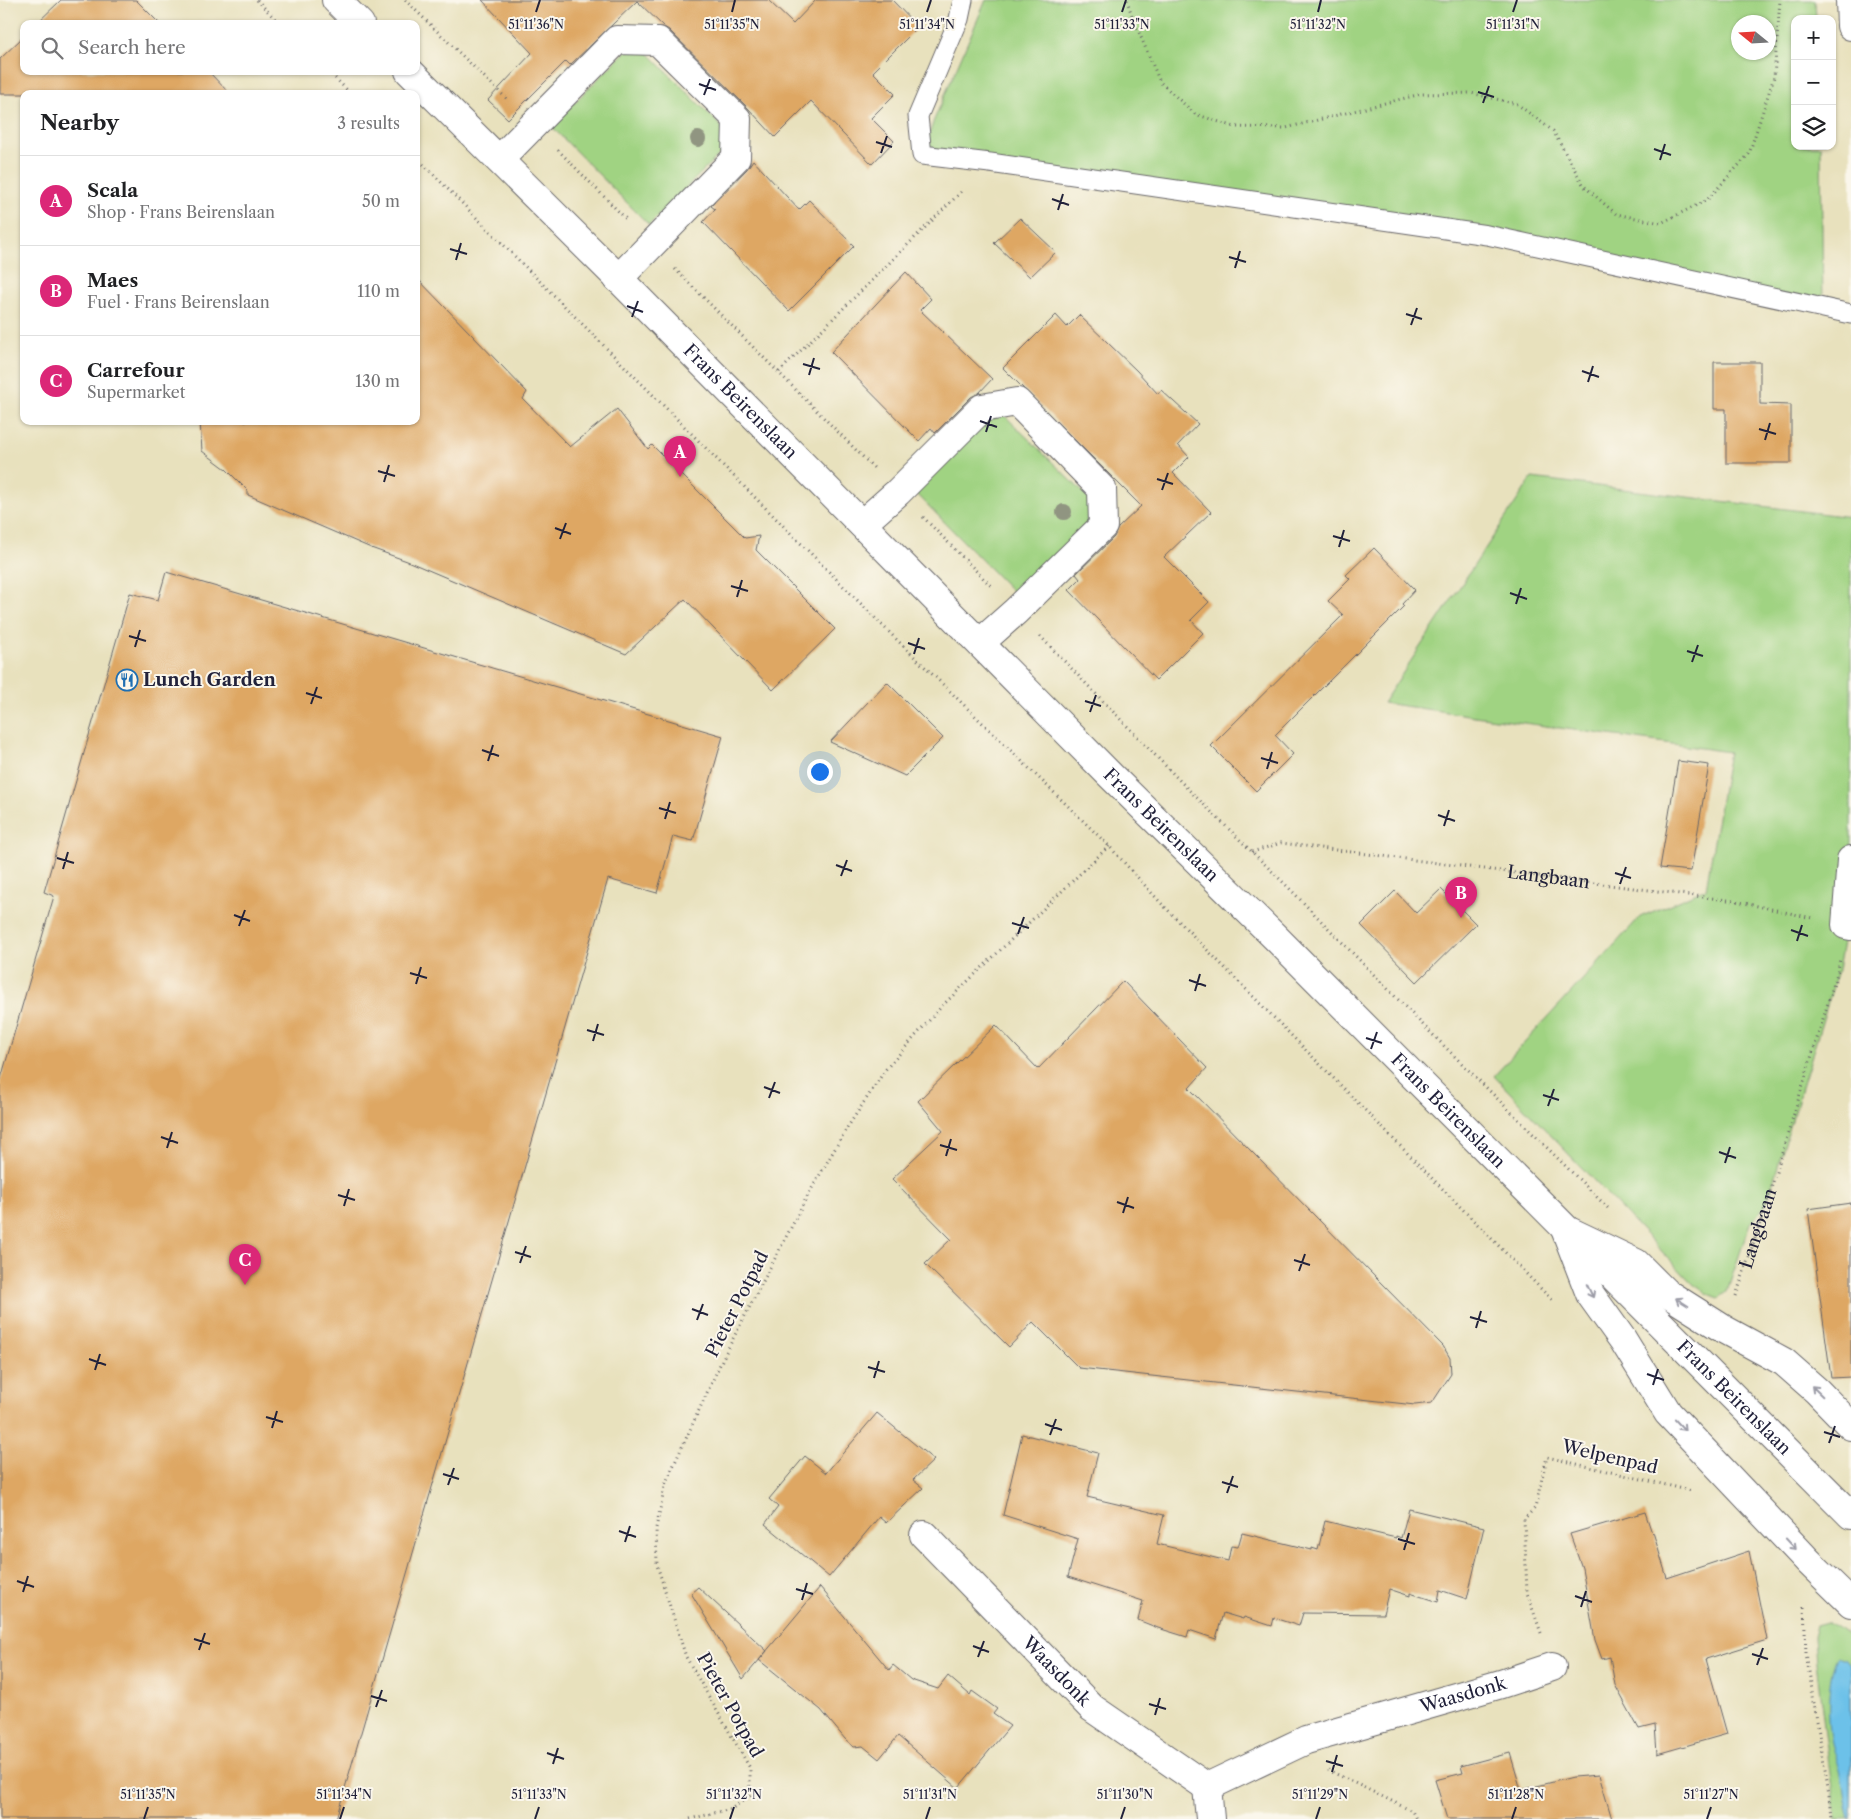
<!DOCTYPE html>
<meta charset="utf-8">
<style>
:root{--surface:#fff;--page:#f2f2f2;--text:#202124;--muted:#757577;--line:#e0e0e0;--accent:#db2777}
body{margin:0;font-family:"Libre Caslon Text",serif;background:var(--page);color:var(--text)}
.controls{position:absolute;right:15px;top:15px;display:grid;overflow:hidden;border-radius:10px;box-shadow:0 1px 4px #0004}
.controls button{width:45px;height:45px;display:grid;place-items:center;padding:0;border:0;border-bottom:1px solid var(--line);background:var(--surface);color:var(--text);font:25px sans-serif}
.compass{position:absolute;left:1731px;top:15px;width:45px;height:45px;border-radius:50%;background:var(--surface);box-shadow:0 1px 4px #0004;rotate:288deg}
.you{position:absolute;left:819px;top:771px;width:18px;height:18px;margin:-12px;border:4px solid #fff;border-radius:50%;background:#1a73e8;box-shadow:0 0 0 8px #1a73e833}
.badge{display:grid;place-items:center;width:32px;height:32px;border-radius:50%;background:var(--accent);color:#fff;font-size:16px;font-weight:700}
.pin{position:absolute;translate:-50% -41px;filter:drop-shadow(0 1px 2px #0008)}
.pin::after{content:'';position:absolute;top:26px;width:18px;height:15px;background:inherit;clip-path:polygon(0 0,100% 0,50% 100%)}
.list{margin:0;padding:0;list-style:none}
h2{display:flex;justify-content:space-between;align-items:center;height:65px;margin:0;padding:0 20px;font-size:21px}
h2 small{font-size:16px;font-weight:400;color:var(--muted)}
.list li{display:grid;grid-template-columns:32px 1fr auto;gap:15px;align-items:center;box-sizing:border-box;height:90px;padding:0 20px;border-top:1px solid var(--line)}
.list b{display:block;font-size:19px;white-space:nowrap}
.list p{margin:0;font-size:16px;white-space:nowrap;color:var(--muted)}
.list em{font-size:16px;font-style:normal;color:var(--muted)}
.icon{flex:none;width:28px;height:28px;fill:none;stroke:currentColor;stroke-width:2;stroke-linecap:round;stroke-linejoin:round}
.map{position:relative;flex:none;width:1851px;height:1819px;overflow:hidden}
.search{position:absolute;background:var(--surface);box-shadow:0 1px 4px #0004;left:20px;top:20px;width:400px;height:55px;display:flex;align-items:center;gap:12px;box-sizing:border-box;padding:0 18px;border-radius:10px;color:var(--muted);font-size:19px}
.panel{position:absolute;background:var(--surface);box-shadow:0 1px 4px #0004;left:20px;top:90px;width:400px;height:335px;border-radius:10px}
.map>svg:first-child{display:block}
.green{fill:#a0d382;stroke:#617a5e;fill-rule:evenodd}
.water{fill:#6cc1e9;stroke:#477292}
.building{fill:#dea764}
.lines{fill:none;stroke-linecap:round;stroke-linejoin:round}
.lane-casing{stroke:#676568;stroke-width:21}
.street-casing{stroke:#676568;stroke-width:30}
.primary-casing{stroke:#676568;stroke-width:30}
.path{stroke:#676568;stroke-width:3;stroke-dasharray:1 4;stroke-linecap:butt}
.lane{stroke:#fff;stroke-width:19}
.street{stroke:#fff;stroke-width:28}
.primary{stroke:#fff;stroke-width:28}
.tree{fill:#909581}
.oneway{stroke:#9c9ca7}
.ticks{fill:none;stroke:#22223b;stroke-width:2}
.labels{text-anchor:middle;stroke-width:4;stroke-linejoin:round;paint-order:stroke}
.street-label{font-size:18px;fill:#22223b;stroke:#fbf7ec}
.poi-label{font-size:18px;font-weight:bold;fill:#22223b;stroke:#fbf7ec;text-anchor:start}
.ticks-label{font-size:12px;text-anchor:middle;fill:#22223b;stroke:#fbf7ec;stroke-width:4;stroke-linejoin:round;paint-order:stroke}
</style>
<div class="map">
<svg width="1851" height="1819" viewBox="0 0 1851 1819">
<rect width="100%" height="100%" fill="#fbf7ec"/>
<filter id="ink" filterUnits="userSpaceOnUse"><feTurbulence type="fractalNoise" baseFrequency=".02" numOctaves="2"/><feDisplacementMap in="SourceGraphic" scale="10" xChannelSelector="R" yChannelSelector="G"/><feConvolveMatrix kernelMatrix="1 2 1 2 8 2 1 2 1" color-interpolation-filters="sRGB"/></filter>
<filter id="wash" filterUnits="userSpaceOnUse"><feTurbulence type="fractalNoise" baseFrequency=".0096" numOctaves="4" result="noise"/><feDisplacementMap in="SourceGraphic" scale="20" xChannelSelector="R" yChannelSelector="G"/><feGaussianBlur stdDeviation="1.12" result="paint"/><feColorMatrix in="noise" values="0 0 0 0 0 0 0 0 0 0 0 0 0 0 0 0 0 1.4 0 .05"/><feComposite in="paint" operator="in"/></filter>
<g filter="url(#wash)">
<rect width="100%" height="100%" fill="#e8e1bd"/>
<g class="green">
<path d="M986 0H1815L1816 19H1795V146H1821L1823 308 1487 235 922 155 934 120ZM1738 22H1768V52H1738Z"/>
<path d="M628 49 646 51 722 127 727 147 649 225 551 126Z"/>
<path d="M988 416H1005L1090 499 1092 519 1015 594 913 490Z"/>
<path d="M1532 478 1851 517V860L1846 925 1838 970 1766 1205 1750 1223 1727 1292 1719 1298 1706 1293 1693 1284 1494 1076 1640 917 1706 889 1729 752 1383 703Z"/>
<path d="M1828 1622 1851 1639V1819H1836L1816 1663 1814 1637 1817 1625Z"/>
</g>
<path class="water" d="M1837 1656 1846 1659 1851 1666V1819H1849C1844 1803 1844 1786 1840 1770 1838 1761 1834 1753 1832 1744 1827 1720 1827 1678 1837 1656Z"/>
<g id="blocks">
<g class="building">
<path d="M61 0H136L160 24H36Z"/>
<path d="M482 0H768L793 24 816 0H892L918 27 873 72 895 94 871 118 894 141 872 164 811 101 775 137 748 108 669 30 664 27 637 1 570 65 566 61 508 119 488 100 532 53Z"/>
<path d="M24 36V71H208L230 94H0V59Z"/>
<path d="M753 160 799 210 809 200 854 246 789 311 703 222 715 209 711 206 747 169Z"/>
<path d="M1020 218 1056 252 1030 277 994 243Z"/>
<path d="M906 272 931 299 920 310 992 379 979 393 971 397 935 433 931 428 919 441 831 352Z"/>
<path d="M416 277 527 392 523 399 570 447 617 409 648 449 652 445 745 538 759 536 756 550 835 629 773 690 685 599 626 654 407 561 371 548 248 495V491L226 469 202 451 200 421H416Z"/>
<path d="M1056 315 1067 327 1079 315 1137 371 1158 394 1161 390 1198 424 1178 445 1189 457 1173 473 1211 512 1164 557 1209 602 1191 620 1203 633 1156 680 1069 590 1080 579 1076 574 1114 537 1118 528 1141 506 1003 368Z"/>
<path d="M1714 362H1760V404L1791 405V463H1726V409H1714Z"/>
<path d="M1374 548 1415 590 1402 604 1404 606 1275 735 1293 754 1256 791 1211 746 1343 615 1328 601 1350 579 1346 575Z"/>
<path d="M166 572 723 736 693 841 673 836 657 893 608 879 336 1819H0V1082L54 896 44 892 130 593 158 600Z"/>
<path d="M887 682 943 738 905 776 830 742Z"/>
<path d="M1678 761 1709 765 1691 871 1660 868Z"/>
<path d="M1441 889 1476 924 1417 982 1361 925 1395 891 1416 913Z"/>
<path d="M1123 981 1207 1068 1189 1088 1443 1346 1450 1358 1451 1374 1432 1403 1415 1405 1079 1368 1033 1322 1009 1347 925 1264 951 1239 892 1179 943 1131 918 1101 996 1025 1038 1069Z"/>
<path d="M1851 1203V1377L1831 1378 1808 1209Z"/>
<path d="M877 1413 934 1460 913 1480 923 1488 886 1523 879 1517 829 1577 765 1524 778 1507 769 1499 805 1456 826 1473Z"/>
<path d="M1022 1434 1098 1453 1087 1497 1164 1515 1157 1544 1228 1561 1231 1546 1238 1547 1242 1533 1312 1550V1548L1318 1550 1325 1521 1396 1538V1536L1401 1538 1409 1509 1484 1527 1467 1599 1440 1590 1438 1602 1410 1593V1596L1389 1589 1383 1614 1303 1613 1299 1626 1274 1618 1272 1626 1244 1617 1243 1619 1223 1613 1216 1639 1189 1630 1187 1637 1158 1628 1138 1620 1143 1601 1068 1577 1078 1539 1003 1515Z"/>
<path d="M1645 1512 1652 1533 1653 1532 1667 1578 1749 1551 1767 1640 1706 1659 1727 1734 1657 1754 1655 1725 1639 1729 1615 1685 1610 1657 1602 1659 1595 1640 1582 1568 1570 1534Z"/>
<path d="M698 1587 767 1651 743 1679 691 1593Z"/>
<path d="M820 1587 889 1670 893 1665 911 1680 938 1689 948 1676 970 1695 972 1691 997 1709 993 1714 1010 1726 958 1788 898 1736 879 1759 863 1746 854 1747 845 1739 821 1710 759 1660Z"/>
<path d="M1510 1753 1521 1790 1573 1777 1599 1775 1612 1819H1447L1435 1780 1463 1773 1461 1766Z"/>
</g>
</g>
</g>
<g filter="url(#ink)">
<use href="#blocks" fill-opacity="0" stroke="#676568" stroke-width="1"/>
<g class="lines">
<g class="lane-casing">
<path id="lane" d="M963 0 959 19 918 116 922 155 990 163 1487 235 1851 314"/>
</g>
<g class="street-casing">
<g id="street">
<path d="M1850 0 1851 26"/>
<path d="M500 159 617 40 658 41 737 119 736 158 618 279"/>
<path d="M862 524 898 492 982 408 1017 402 1102 489 1103 526 1016 611 980 643"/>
<path d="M1851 860 1846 925 1851 926"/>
<path d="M1565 1229 1590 1294 1623 1340 1668 1413 1809 1562 1851 1603"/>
<path d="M1571 1232 1636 1263 1665 1292 1725 1330 1784 1362 1817 1391 1851 1426"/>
<path id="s3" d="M924 1535 1092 1708 1207 1787"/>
<path id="s4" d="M1210 1819 1207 1787 1306 1740 1501 1684 1552 1667"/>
</g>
</g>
<g class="primary-casing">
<g id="primary">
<path d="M336 0 360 24"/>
<path id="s5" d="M409 71 609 269 1111 776 1275 937 1851 1515"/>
</g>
</g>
<g class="path">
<path d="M257 0 280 24"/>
<path d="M405 0 509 101"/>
<path d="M1127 0 1132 16 1160 82 1195 114 1235 127 1286 128 1421 94 1471 93 1517 104 1553 131 1584 186 1616 214 1661 223 1707 200 1749 154 1774 77 1780 0"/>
<path d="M328 71 351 94"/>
<path d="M558 150 627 220"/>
<path d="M416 157 893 636 1109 846 1160 902 1554 1302"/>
<path d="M675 269 874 468"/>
<path d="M779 372 961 192"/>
<path d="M923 517 992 587"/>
<path d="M1040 636 1186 787 1288 887 1425 1027 1610 1210"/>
<path id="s1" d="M1252 852 1281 843 1735 901 1812 918"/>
<path id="s2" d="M1736 1296 1766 1205 1838 970 1840 958"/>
<path d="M1804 1607 1806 1653 1829 1795 1831 1819"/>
<path d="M1541 1633 1527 1593 1524 1519 1535 1508 1547 1457 1692 1491"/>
<path d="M1328 1770 1412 1811 1416 1819"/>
<path d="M690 1819 731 1809 750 1796V1768L686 1657 657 1565 656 1528 666 1482 723 1358 808 1195 847 1128 886 1069 943 1005 1109 846"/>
</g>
<use href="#lane" class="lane"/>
<use href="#street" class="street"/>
<use href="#primary" class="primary"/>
</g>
<g class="tree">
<circle cx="698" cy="139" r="8"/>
<circle cx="1064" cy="512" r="8"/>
</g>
<defs><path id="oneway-shaft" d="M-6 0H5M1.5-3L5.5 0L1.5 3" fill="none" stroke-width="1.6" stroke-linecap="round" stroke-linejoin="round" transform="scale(1.25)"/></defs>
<g class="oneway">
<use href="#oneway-shaft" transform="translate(1590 1291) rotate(64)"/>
<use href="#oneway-shaft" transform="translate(1682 1302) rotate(-148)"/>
<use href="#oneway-shaft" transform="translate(1817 1391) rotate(-136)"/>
<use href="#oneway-shaft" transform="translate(1680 1425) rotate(47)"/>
<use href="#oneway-shaft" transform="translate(1791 1544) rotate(47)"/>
</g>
</g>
<path class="ticks" d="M536 12 540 0M732 12 735 0M927 12 931 0M1122 12 1126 0M1318 12 1321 0M1513 12 1517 0M699 84 716 90M1478 92 1494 97M704 95 710 79M1483 103 1489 86M876 142 892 147M1654 149 1671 155M881 153 887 136M1660 160 1665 144M1052 199 1069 205M1058 210 1063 194M450 249 467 254M1229 257 1246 262M456 260 461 243M1235 268 1240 251M627 306 643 312M1406 314 1422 319M632 317 638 301M1411 325 1417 308M803 364 820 369M1582 371 1599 377M809 375 814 358M1588 382 1593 366M980 421 997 427M1759 429 1776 434M986 432 991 416M1765 440 1770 423M378 471 395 476M1157 479 1173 484M384 482 389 465M1162 490 1168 473M555 528 571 534M1333 536 1350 541M560 539 566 523M1339 547 1344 530M731 586 748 591M1510 593 1527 599M737 597 742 580M1516 604 1521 588M129 636 146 641M908 643 925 649M135 647 140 630M1687 651 1703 656M914 654 919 638M1692 662 1698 645M306 693 322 698M1085 701 1101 706M311 704 317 687M1090 712 1096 695M482 750 499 756M1261 758 1278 763M488 761 493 745M1267 769 1272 752M659 808 676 813M1438 815 1455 821M665 819 670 802M1444 826 1449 810M57 858 74 863M836 865 852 871M63 869 68 852M1615 873 1631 878M841 876 847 860M1620 884 1626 867M234 915 250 921M1012 923 1029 928M239 926 245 910M1791 930 1808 936M1018 934 1024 917M1797 941 1802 925M410 973 427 978M1189 980 1206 986M416 984 421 967M1195 991 1200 974M587 1030 604 1035M1366 1038 1382 1043M593 1041 598 1024M1371 1049 1377 1032M764 1087 780 1093M1543 1095 1559 1100M769 1098 775 1082M1548 1106 1554 1089M161 1137 178 1143M940 1145 957 1150M167 1148 172 1132M1719 1152 1736 1158M946 1156 951 1139M1725 1163 1730 1147M338 1195 355 1200M1117 1202 1134 1208M344 1206 349 1189M1123 1213 1128 1197M515 1252 531 1257M1294 1260 1310 1265M520 1263 526 1246M1299 1271 1305 1254M692 1309 708 1315M1470 1317 1487 1322M697 1320 703 1304M1476 1328 1481 1311M89 1359 106 1365M868 1367 885 1372M95 1370 100 1354M1647 1374 1664 1380M874 1378 879 1361M1653 1385 1658 1369M266 1417 283 1422M1045 1424 1062 1430M272 1428 277 1411M1824 1432 1840 1437M1050 1435 1056 1419M1829 1443 1835 1426M443 1474 459 1479M1222 1482 1238 1487M448 1485 454 1468M1227 1493 1233 1476M619 1531 636 1537M1398 1539 1415 1544M625 1542 630 1526M1404 1550 1409 1533M17 1581 34 1587M796 1589 813 1594M23 1592 28 1576M1575 1596 1592 1602M802 1600 807 1583M1581 1607 1586 1591M194 1639 210 1644M973 1646 989 1652M199 1650 205 1633M1752 1654 1768 1659M978 1657 984 1641M1757 1665 1763 1648M371 1696 387 1701M1149 1704 1166 1709M376 1707 382 1690M1155 1715 1160 1698M547 1753 564 1759M1326 1761 1343 1766M553 1764 558 1748M1332 1772 1337 1755M144 1819 148 1807M340 1819 344 1807M535 1819 539 1807M730 1819 734 1807M926 1819 930 1807M1121 1819 1125 1807M1316 1819 1320 1807M1512 1819 1516 1807M1707 1819 1711 1807"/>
<defs>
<g id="restaurant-ring" transform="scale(1.125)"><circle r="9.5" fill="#fbf7ec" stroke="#1f6fb2" stroke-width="1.5"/><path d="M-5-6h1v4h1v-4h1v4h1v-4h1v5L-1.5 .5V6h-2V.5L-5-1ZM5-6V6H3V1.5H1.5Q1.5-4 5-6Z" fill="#1f6fb2"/></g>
</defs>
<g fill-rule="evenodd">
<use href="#restaurant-ring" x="127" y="680"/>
</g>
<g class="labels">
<g class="street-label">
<text dy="6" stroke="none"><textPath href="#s5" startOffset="468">Frans Beirenslaan</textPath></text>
<text dy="6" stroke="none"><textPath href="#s5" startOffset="1065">Frans Beirenslaan</textPath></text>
<text dy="6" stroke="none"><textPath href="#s1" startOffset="300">Langbaan</textPath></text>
<text dy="6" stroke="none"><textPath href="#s5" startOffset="1470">Frans Beirenslaan</textPath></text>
<text dy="6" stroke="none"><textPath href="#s2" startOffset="71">Langbaan</textPath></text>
<text transform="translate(737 1304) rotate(-63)" y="6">Pieter Potpad</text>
<text dy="6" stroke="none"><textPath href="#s5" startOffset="1875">Frans Beirenslaan</textPath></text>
<text transform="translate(1610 1457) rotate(13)" y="6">Welpenpad</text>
<text dy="6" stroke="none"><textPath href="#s3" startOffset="190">Waasdonk</textPath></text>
<text dy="6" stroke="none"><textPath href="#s4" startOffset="305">Waasdonk</textPath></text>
<text transform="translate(730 1705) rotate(61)" y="6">Pieter Potpad</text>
</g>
<g class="poi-label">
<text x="143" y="686">Lunch Garden</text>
</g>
</g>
<g class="ticks-label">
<text x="536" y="29">51°11'36"N</text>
<text x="732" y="29">51°11'35"N</text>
<text x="927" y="29">51°11'34"N</text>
<text x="1122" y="29">51°11'33"N</text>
<text x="1318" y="29">51°11'32"N</text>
<text x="1513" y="29">51°11'31"N</text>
<text x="148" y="1799">51°11'35"N</text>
<text x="344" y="1799">51°11'34"N</text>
<text x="539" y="1799">51°11'33"N</text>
<text x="734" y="1799">51°11'32"N</text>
<text x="930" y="1799">51°11'31"N</text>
<text x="1125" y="1799">51°11'30"N</text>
<text x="1320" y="1799">51°11'29"N</text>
<text x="1516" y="1799">51°11'28"N</text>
<text x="1711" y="1799">51°11'27"N</text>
</g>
</svg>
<div class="controls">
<button>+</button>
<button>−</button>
<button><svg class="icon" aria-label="layers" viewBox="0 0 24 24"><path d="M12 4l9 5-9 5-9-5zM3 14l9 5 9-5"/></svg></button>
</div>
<svg class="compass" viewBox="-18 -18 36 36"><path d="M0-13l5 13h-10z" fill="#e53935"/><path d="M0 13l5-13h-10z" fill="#757577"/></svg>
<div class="you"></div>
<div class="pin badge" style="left:680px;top:477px">A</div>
<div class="pin badge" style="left:1461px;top:918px">B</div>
<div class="pin badge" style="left:245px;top:1285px">C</div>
<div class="search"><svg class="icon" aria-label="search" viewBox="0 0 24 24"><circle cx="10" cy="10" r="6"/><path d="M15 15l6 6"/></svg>Search here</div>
<section class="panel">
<h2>Nearby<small>3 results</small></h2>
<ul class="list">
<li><span class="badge">A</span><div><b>Scala</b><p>Shop · Frans Beirenslaan</p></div><em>50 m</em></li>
<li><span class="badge">B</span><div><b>Maes</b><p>Fuel · Frans Beirenslaan</p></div><em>110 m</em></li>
<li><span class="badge">C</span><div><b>Carrefour</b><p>Supermarket</p></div><em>130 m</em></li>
</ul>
</section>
</div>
